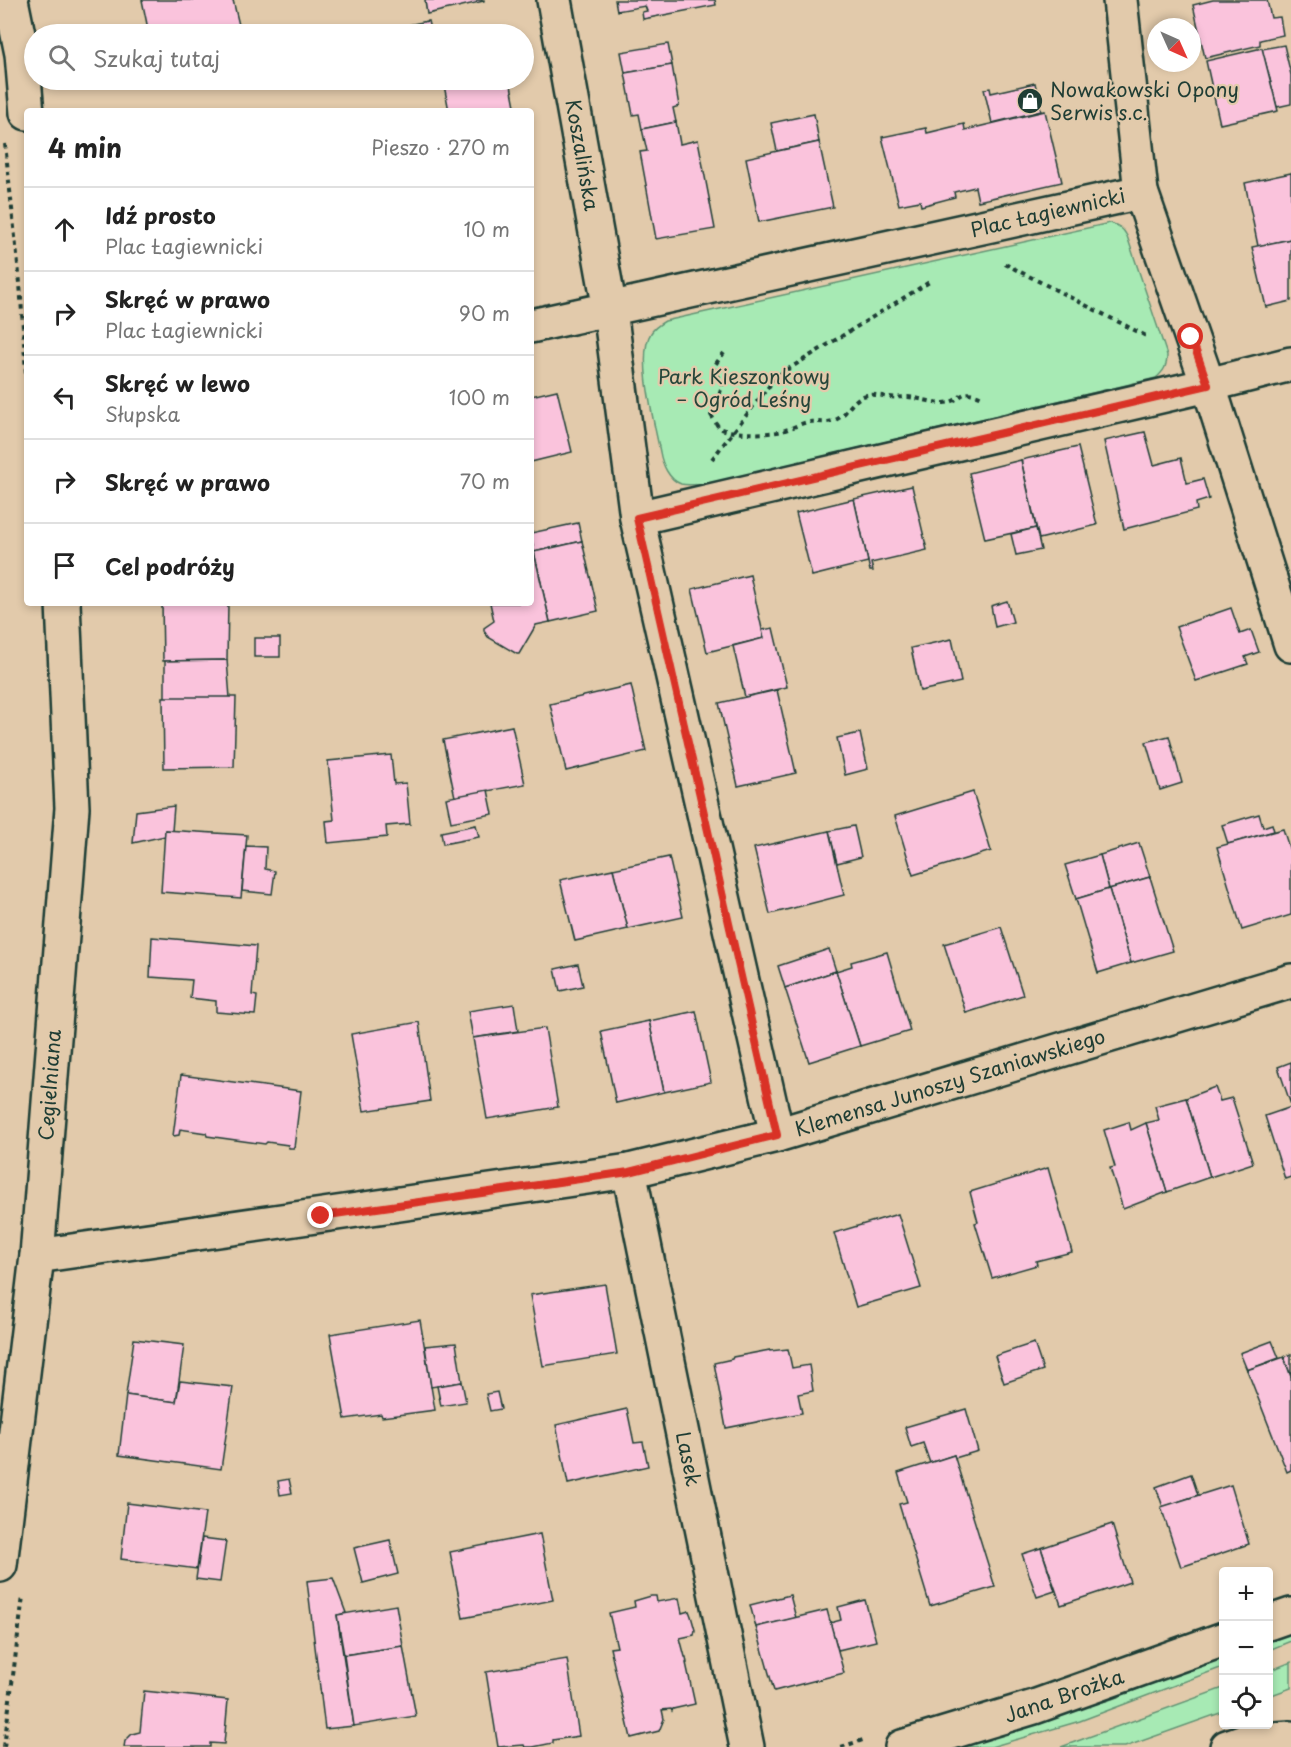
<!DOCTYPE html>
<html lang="pl">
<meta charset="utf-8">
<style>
:root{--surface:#fff;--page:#f2f2f2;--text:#222;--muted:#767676;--line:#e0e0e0}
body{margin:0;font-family:"Playpen Sans",sans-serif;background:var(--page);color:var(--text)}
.controls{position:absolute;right:18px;bottom:18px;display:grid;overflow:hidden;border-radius:6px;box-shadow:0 3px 9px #0003}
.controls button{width:54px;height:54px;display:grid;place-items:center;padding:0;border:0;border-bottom:2px solid var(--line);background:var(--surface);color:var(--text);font:30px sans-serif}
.compass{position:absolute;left:1147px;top:18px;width:54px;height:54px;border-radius:50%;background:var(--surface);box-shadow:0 3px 9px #0003;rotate:135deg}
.stop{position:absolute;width:18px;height:18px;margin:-14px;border:4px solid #d93025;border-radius:50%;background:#fff}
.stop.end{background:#d93025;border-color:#fff;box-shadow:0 2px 6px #0008}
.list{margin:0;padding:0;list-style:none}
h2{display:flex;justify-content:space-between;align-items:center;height:78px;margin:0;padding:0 24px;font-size:26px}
h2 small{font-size:20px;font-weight:400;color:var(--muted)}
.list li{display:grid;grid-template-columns:39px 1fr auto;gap:18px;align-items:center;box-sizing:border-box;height:84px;padding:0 24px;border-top:2px solid var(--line)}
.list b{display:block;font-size:22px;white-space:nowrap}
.list p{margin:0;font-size:20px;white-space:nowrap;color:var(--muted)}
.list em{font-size:20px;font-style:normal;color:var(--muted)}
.icon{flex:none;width:33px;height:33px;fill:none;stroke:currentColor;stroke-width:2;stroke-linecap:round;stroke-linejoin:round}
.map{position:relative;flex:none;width:1291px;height:1747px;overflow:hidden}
.search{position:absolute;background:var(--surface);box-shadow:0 3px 9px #0003;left:24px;top:24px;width:510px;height:66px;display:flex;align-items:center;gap:15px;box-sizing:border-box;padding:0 21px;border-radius:33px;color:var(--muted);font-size:22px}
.panel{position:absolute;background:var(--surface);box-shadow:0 3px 9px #0003;left:24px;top:108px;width:510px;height:498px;border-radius:6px}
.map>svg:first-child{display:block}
.green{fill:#a7eab4;stroke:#639474;stroke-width:1.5}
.building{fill:#fac3dc;stroke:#1f3d34;stroke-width:1.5}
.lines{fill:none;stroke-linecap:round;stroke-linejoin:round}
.street-casing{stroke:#1f3d34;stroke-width:38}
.secondary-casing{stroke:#1f3d34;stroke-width:38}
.path{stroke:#1f3d34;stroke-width:4;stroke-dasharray:4.5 4.5;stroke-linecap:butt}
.street{stroke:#e2caab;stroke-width:33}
.secondary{stroke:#e2caab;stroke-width:33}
.route{stroke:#d93025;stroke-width:8}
.labels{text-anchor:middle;stroke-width:4.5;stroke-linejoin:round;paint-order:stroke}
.poi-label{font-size:20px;fill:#1f3d34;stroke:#e2caab;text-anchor:start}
.street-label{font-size:20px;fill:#1f3d34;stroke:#e2caab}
.park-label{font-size:20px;fill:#26463a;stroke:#e2caab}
</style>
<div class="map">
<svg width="1291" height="1747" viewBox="0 0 1291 1747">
<rect width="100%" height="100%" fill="#e2caab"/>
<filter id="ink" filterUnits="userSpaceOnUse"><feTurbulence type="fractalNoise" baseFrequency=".0167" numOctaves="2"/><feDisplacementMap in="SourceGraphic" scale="12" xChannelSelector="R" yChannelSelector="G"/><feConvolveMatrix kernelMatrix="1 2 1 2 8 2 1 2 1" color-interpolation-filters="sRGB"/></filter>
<g filter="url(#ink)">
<g class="green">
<path d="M1110 223C1118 225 1123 228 1127 236L1167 355C1167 366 1164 371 1156 378L706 484C698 484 688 486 681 484 669 480 662 464 660 452 655 426 636 355 651 333 654 328 660 324 665 321Z"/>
<path d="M1291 1630V1641L1269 1650 1268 1639Z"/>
<path d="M1223 1656V1667L1080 1721 991 1747H952L1112 1699Z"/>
<path d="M1291 1662V1688L1269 1696V1671Z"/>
<path d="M1223 1688V1712L1125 1747H1061Z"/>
</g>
<g class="building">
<path d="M142 0H233L239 25 231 27 233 34H149Z"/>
<path d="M425 0H484V1L427 14Z"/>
<path d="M615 0H715L716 5 643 19 642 12 647 11 645 6 617 11Z"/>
<path d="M1213 0H1267L1271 18 1280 17 1283 35 1260 40V45L1205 58 1193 5Z"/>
<path d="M428 21 431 34H389L388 29Z"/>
<path d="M668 44 672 65 625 73 621 52Z"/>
<path d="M1284 45 1291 75V104L1277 107 1262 49Z"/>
<path d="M1262 48 1278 111 1220 124 1206 61Z"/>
<path d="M672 65 679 106 673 108 676 122 642 129 639 114 633 115 625 73Z"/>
<path d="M443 80H510L516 111H449Z"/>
<path d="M1035 83 1041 111 992 123 984 89 990 88 991 93Z"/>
<path d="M1045 111 1062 182 978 201 975 187 954 192 955 197 921 206 920 201 899 205 882 137 926 128 927 133 964 124 965 130Z"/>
<path d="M814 114 819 142 777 151 771 123Z"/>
<path d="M676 122 680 144 698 140 715 229 656 239 640 152 647 151 642 129Z"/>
<path d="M819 142 833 207 759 222 746 158Z"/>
<path d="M1291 173V239L1258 246 1245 183Z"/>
<path d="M1291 239V301L1266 307 1252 247Z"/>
<path d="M557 390 572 452 531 462V396Z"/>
<path d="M1145 432 1154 465 1181 458 1187 483 1203 479 1209 499 1196 503 1197 510 1124 529 1104 441Z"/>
<path d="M1078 447 1097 525 1039 539 1021 460Z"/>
<path d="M1021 460 1036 528 985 539 969 473Z"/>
<path d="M912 486 927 550 871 563 873 571H870L854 499Z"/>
<path d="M854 499 868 562 812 576 796 513Z"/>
<path d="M578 523 582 541 534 552 531 533Z"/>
<path d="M1036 528 1041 550 1016 555 1011 534Z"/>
<path d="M582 541 598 611 550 622 534 552Z"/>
<path d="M531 545 534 552 550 622 536 625 519 654H517L488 637 484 631V628L494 621 490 603H531Z"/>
<path d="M750 575 764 638 707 652 692 589Z"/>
<path d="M1007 601 1013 622 995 627 991 606Z"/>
<path d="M162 603H228L227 660 163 661Z"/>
<path d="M1231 608 1240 634 1251 630 1259 652 1245 657 1248 664 1196 681 1176 627Z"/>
<path d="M773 628 787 687 745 697 733 646 764 638 762 630Z"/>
<rect x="254" y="638" width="26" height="19"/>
<path d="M952 639 961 682 920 691 911 648Z"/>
<path d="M227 660 230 698H165V661Z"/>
<path d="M631 685 646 751 566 771 550 704Z"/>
<path d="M777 690 796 773 738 786 719 703Z"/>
<path d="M163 697H236L234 767 164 768Z"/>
<path d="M512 726 525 784 455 797 443 740Z"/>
<path d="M860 733 868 769 845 775 837 738Z"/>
<path d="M1169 736 1182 783 1160 790 1146 742Z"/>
<path d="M391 755 394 784 406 783 410 824 386 826 387 837 328 843 326 821 334 820 328 761Z"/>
<path d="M488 790 493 814 451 822 446 798Z"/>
<path d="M973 792 991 851 913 875 895 816Z"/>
<path d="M174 806 172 831 165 830V836L133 843 136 811Z"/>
<path d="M1259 814 1263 827 1272 824 1274 831 1228 844 1222 825Z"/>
<path d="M476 825 479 837 443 844 441 832Z"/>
<path d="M854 826 861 857 837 863 829 831Z"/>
<path d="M1283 829 1291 854V915L1242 930 1217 847Z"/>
<path d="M165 830 247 835 241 898 161 892Z"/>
<path d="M829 831 844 895 770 914 754 848Z"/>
<path d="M1139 843 1150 877 1109 889 1100 855Z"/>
<path d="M246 846 266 847 265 869 275 871 272 894 242 891Z"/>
<path d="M1100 855 1109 889 1076 899 1065 865Z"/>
<path d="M669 857 683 917 628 929 613 869Z"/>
<path d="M613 869 628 929 575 941 560 880Z"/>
<path d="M1150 877 1173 951 1131 963 1109 889Z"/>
<path d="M1109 889 1131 963 1098 973 1076 899Z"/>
<path d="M1001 927 1023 995 966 1013 944 944Z"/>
<path d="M152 937 256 946 252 995 257 996 255 1015 216 1012V1001L190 998 192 980 150 977Z"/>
<path d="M829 949 836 971 785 988 778 966Z"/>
<path d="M887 952 910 1031 860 1046 836 971 852 966 851 962Z"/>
<path d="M578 964 583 986 560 991 555 969Z"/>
<path d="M836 971 860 1046 809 1062 785 988Z"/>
<path d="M514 1004 518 1031 473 1038 468 1011Z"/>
<path d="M696 1011 711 1082 664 1092 649 1021Z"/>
<path d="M649 1021 664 1092 616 1103 601 1031Z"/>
<path d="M419 1022 430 1101 364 1111 351 1034Z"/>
<path d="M545 1028 558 1107 487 1119 473 1038Z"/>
<path d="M1291 1062V1105L1278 1067Z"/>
<path d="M181 1075 301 1091 294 1148H289L288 1145 267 1142 265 1144 207 1136 206 1133 180 1129 179 1135 173 1136Z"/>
<path d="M1215 1087 1220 1101 1232 1098 1253 1163 1210 1177 1186 1098Z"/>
<path d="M1186 1098 1210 1177 1167 1192 1146 1123 1159 1120 1155 1106Z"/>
<path d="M1291 1107V1177L1285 1179 1265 1116Z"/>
<path d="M1129 1122 1131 1130 1146 1123 1167 1192 1123 1209 1110 1168 1115 1167 1104 1130Z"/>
<path d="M1048 1168 1072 1252 1036 1261 1037 1265 992 1278 975 1223 978 1222 970 1192Z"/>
<path d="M898 1214 921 1288 856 1307 834 1233Z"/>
<path d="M605 1284 617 1354 543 1366 530 1295Z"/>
<path d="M420 1320 435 1410 382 1417 381 1414 345 1419 330 1334Z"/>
<path d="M134 1339 184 1345 176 1402 126 1395Z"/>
<path d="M1272 1341 1279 1358 1247 1370 1240 1353Z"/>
<path d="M456 1343 462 1382 431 1387 425 1346Z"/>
<path d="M1034 1343 1043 1370 1004 1383 995 1356Z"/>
<path d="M788 1349 792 1368 809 1365 813 1391 798 1394 802 1413 726 1428 714 1363 732 1359 733 1357 770 1350V1351Z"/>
<path d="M1291 1354V1377L1284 1357Z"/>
<path d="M1284 1357 1291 1377V1470L1287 1472 1247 1370Z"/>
<path d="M180 1381 233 1387 221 1469 119 1455 126 1395 176 1402Z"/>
<path d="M462 1382 466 1402 441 1406 437 1386Z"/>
<path d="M497 1392 501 1409 490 1411 486 1394Z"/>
<path d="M627 1409 634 1443 643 1442 648 1466 568 1484 556 1425Z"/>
<path d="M966 1409 978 1451 955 1458 954 1455 930 1463 923 1443 911 1447 905 1427Z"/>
<path d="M954 1455 995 1587 930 1606 899 1504 907 1502 898 1473Z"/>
<path d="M1191 1474 1198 1495 1163 1507 1156 1487Z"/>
<path d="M289 1479 292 1493 280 1495 278 1481Z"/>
<path d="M1231 1485 1249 1544 1181 1567 1161 1507Z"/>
<path d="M127 1503 205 1513 197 1569 121 1559Z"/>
<path d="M1112 1524 1130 1582 1061 1605 1041 1548Z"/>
<path d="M540 1534 553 1600 463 1618 450 1552Z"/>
<path d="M202 1538 226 1541 220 1582 196 1579Z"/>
<path d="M390 1540 398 1574 363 1583 354 1548Z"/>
<path d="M1041 1548 1055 1591 1037 1597 1022 1554Z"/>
<path d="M333 1578 346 1613 337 1615 354 1726 325 1729 307 1581Z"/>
<path d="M790 1595 796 1618 756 1627 750 1605Z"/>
<path d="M651 1596H656L657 1602 679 1598 682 1613 689 1611 691 1616 695 1630 694 1635 680 1638 685 1657H686L687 1663H686L695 1704 673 1709 672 1711 671 1709 662 1710 664 1719 659 1731 631 1738 610 1648 617 1647 609 1613 635 1607 634 1601Z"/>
<path d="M865 1600 876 1641 838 1650 830 1623 841 1620 838 1607Z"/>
<path d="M396 1605 403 1646 344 1655 337 1615Z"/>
<path d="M827 1610 844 1673 774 1691 756 1627Z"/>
<path d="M403 1646 416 1716 354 1726 344 1655Z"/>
<path d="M567 1659 579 1736 553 1740V1743L533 1747H525L524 1745 498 1747 486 1672Z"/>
<path d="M144 1691 228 1700 224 1744 210 1743V1747H124L125 1741 132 1734 140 1732Z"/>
</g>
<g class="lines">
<g class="street-casing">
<g id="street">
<path d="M11 0 22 54 27 113"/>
<path d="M554 0 610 310 637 518 777 1135"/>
<path d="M1120 0 1141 192 1214 402 1291 645"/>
<path d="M531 326 1141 192"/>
<path d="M637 518 1208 385 1291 364"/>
<path d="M629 1171 747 1747"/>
<path d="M37 1256 629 1171 777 1135 1291 981"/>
<path d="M0 1565 37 1256 72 808 63 603"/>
<path d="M1268 1623 1291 1615"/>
<path d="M902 1747 1034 1707 1224 1639"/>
</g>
</g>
<g class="secondary-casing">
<path id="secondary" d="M1227 1747 1244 1741 1291 1738"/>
</g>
<g class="path">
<path d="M5 144 20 283 27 388"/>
<path d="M1005 264 1148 337"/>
<path d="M724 353 714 366 713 372 722 380 723 386C719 392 720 396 717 403 716 407 713 410 711 415L719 428C731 434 768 435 782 431 790 429 799 424 808 422 817 421 826 424 835 420 848 415 851 398 867 395 875 394 881 396 889 397 896 398 901 397 908 397 920 398 932 403 944 403 963 402 959 386 982 397"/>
<path d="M712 459 777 376 931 281"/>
<path d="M4 1747 23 1596"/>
<path d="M841 1747 863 1740"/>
</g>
<use href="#street" class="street"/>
<use href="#secondary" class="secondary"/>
</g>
</g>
<g class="lines" filter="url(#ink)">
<path class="route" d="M321 1216 629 1172 777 1135 637 518 1208 385 1191 337"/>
</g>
<defs>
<g id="shop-disc" transform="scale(1.35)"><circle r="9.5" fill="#1f3d34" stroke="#e2caab"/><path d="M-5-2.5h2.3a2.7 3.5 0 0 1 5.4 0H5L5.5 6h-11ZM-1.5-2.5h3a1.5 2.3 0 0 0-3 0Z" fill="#fff"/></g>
</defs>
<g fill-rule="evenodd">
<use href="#shop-disc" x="1030" y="101"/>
</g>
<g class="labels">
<g class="poi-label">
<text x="1050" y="97">Nowakowski Opony<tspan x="1050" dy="23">Serwis s.c.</tspan></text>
</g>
<g class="street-label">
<text transform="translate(582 155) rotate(80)" y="7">Koszalińska</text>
<text transform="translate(1048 213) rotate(-13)" y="7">Plac Łagiewnicki</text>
<text transform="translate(950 1083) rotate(-17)" y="7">Klemensa Junoszy Szaniawskiego</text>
<text transform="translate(50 1085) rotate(-86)" y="7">Cegielniana</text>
<text transform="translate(688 1459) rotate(78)" y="7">Lasek</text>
<text transform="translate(1064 1696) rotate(-19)" y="7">Jana Brożka</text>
</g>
<g class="park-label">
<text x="744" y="384">Park Kieszonkowy<tspan x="744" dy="23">– Ogród Leśny</tspan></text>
</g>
</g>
</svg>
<div class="controls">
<button>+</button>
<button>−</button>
<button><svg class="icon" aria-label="locate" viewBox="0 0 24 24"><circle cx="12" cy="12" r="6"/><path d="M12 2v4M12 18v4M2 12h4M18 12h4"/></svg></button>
</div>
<svg class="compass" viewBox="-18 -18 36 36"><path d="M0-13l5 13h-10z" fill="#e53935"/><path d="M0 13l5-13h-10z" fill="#767676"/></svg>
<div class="stop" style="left:1191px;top:337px"></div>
<div class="stop end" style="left:321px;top:1216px"></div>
<div class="search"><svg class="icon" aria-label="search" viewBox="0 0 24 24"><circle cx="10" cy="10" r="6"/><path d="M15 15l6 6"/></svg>Szukaj tutaj</div>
<section class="panel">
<h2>4 min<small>Pieszo · 270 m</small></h2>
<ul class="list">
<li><svg class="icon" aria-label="ahead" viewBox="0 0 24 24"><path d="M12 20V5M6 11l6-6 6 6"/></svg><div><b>Idź prosto</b><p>Plac Łagiewnicki</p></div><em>10 m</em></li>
<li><svg class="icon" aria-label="right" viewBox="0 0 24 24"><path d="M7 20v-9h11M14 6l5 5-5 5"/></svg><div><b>Skręć w prawo</b><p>Plac Łagiewnicki</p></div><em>90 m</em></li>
<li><svg class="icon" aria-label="left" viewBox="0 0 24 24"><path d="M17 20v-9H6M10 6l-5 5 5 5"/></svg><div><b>Skręć w lewo</b><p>Słupska</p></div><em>100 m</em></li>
<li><svg class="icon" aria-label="right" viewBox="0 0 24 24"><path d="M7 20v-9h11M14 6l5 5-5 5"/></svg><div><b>Skręć w prawo</b></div><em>70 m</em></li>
<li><svg class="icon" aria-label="arrive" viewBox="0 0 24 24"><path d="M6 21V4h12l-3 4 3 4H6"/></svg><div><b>Cel podróży</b></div></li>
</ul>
</section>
</div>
